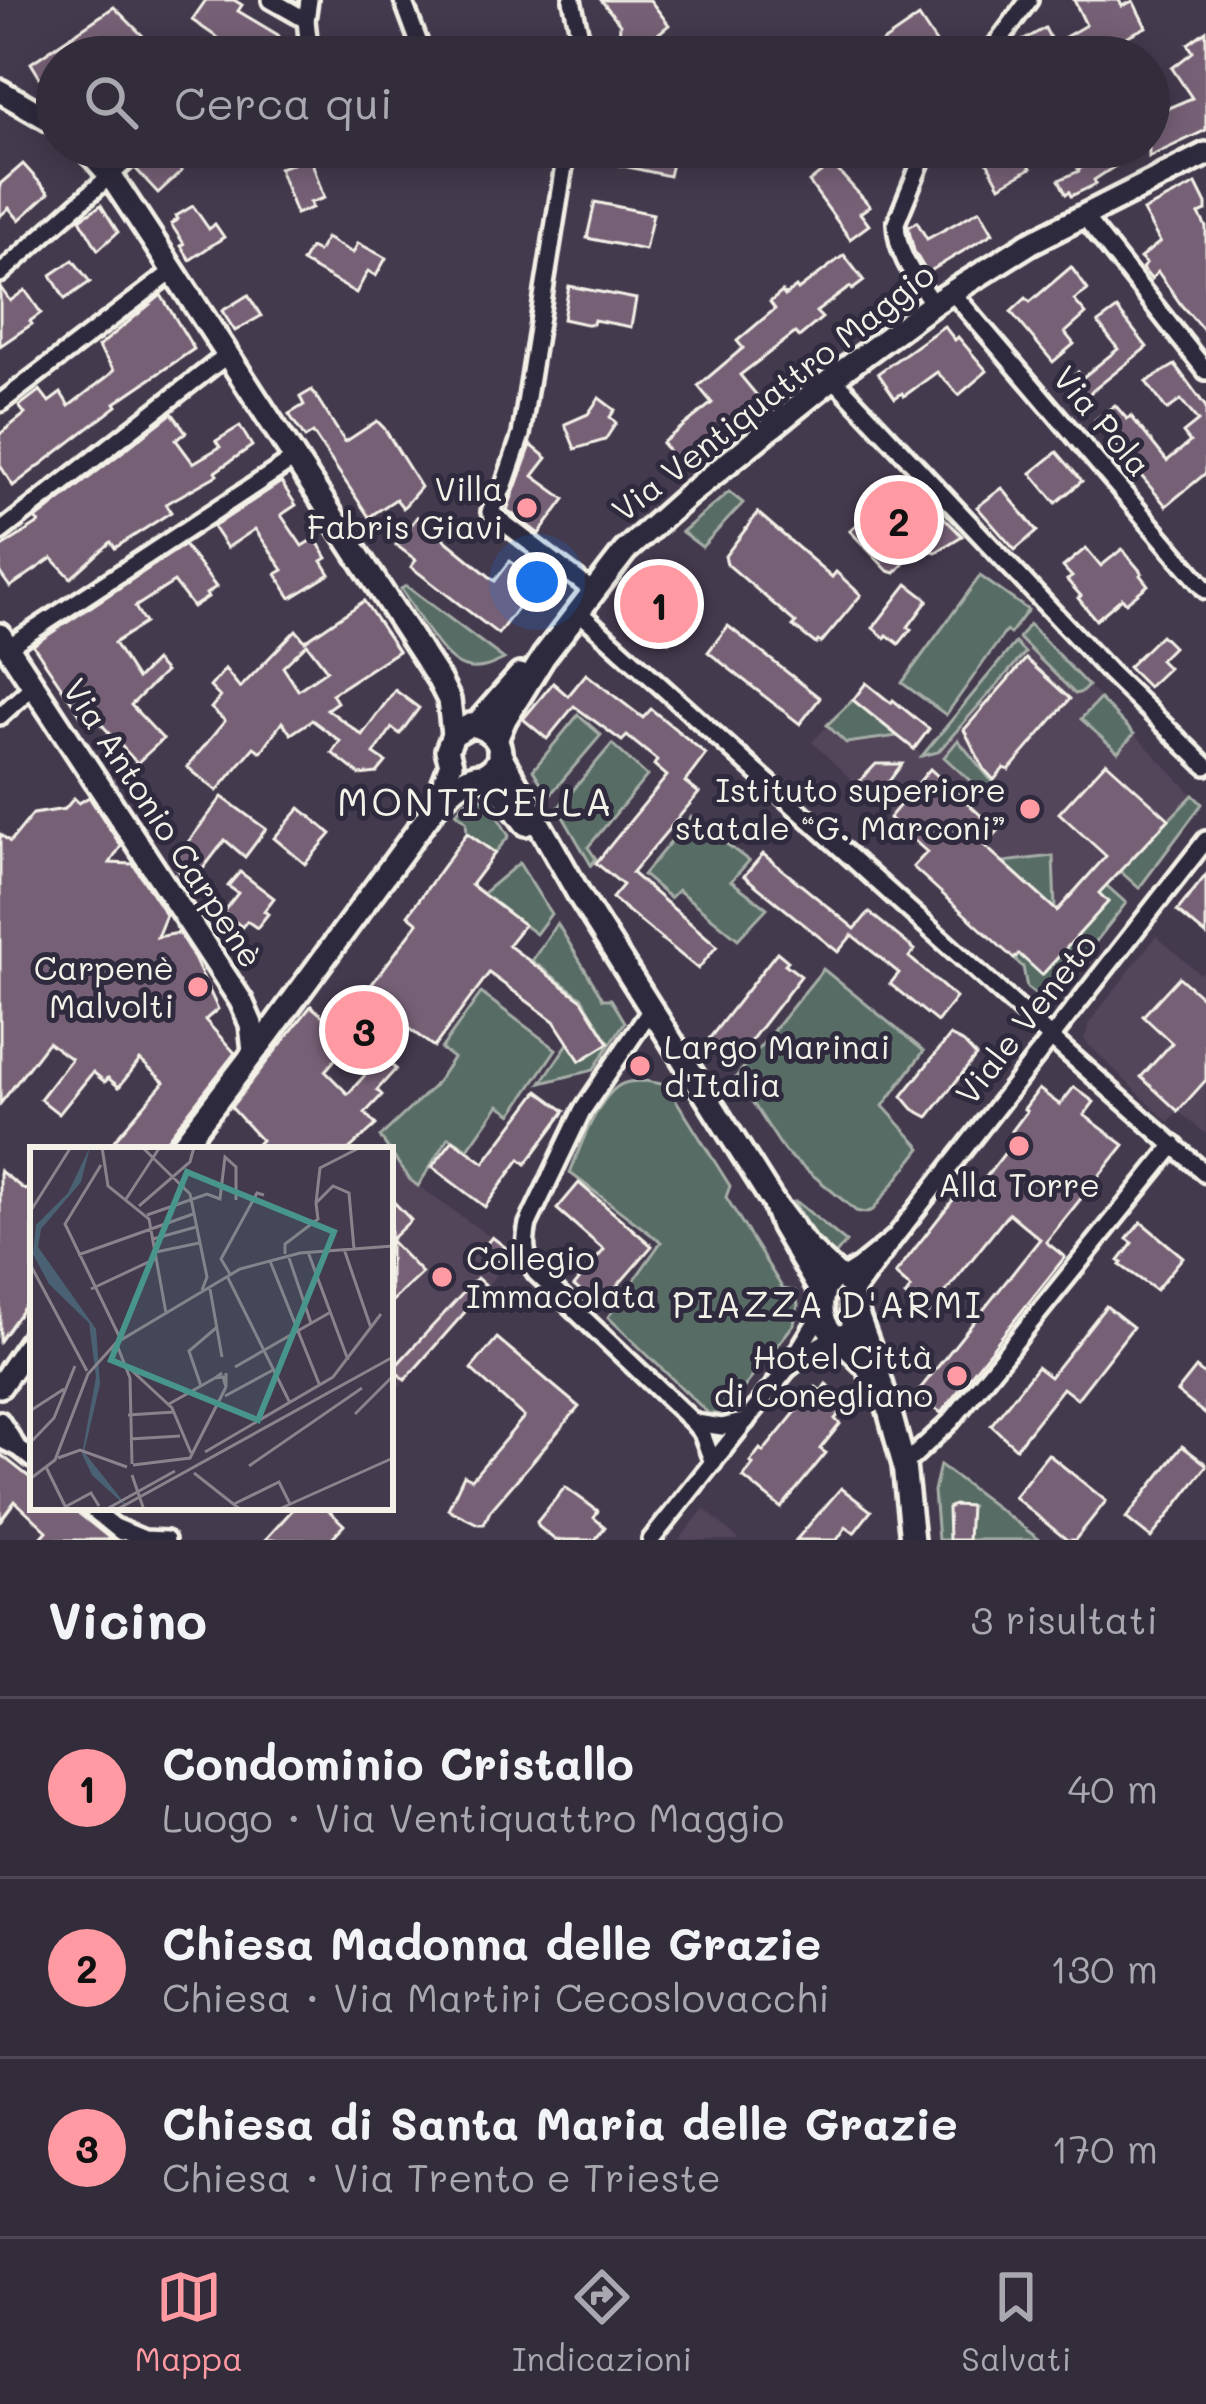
<!DOCTYPE html>
<html lang="it">
<meta charset="utf-8">
<style>
:root{--surface:#332c3a;--page:#3e3845;--text:#f1f3f6;--muted:#a9a7af;--line:#4e4854;--accent:#ff9aa2}
body{margin:0;font-family:Mali,sans-serif;background:var(--page);color:var(--text)}
.you{position:absolute;left:537px;top:582px;width:42px;height:42px;margin:-30px;border:9px solid #fff;border-radius:50%;background:#1a73e8;box-shadow:0 0 0 18px #1a73e833}
.badge{display:grid;place-items:center;width:78px;height:78px;border-radius:50%;background:var(--accent);color:#111;font-size:39px;font-weight:700}
.pin{position:absolute;translate:-50% -50%;border:6px solid #fff;box-shadow:0 3px 12px #0006}
.list{margin:0;padding:0;list-style:none}
h2{display:flex;justify-content:space-between;align-items:center;height:156px;margin:0;padding:0 48px;font-size:51px}
h2 small{font-size:39px;font-weight:400;color:var(--muted)}
.list li{display:grid;grid-template-columns:78px 1fr auto;gap:36px;align-items:center;box-sizing:border-box;height:180px;padding:0 48px;border-top:3px solid var(--line)}
.list b{display:block;font-size:45px;white-space:nowrap}
.list p{margin:0;font-size:39px;white-space:nowrap;color:var(--muted)}
.list em{font-size:39px;font-style:normal;color:var(--muted)}
.icon{flex:none;width:66px;height:66px;fill:none;stroke:currentColor;stroke-width:2;stroke-linecap:round;stroke-linejoin:round}
.map{position:relative;flex:none;width:1206px;height:1540px;overflow:hidden}
.search{position:absolute;background:var(--surface);box-shadow:0 6px 30px #0003;left:36px;right:36px;top:36px;height:132px;display:flex;align-items:center;gap:30px;box-sizing:border-box;padding:0 42px;border-radius:66px;color:var(--muted);font-size:45px}
.sheet{height:696px;background:var(--surface)}
nav{display:flex;justify-content:space-around;align-items:center;box-sizing:border-box;height:168px;border-top:3px solid var(--line);background:var(--surface);font-size:33px;color:var(--muted)}
nav a{display:grid;justify-items:center;gap:6px}
nav .on{color:var(--accent)}
.map>svg:first-child{display:block}
.built{fill:#53455a}
.green{fill:#586c66;stroke:#a6aea7;stroke-width:3}
.building{fill:#766076;stroke:#f4f1e8;stroke-width:3;fill-rule:evenodd}
.lines{fill:none;stroke-linecap:round;stroke-linejoin:round}
.minor-casing{stroke:#f4f1e8;stroke-width:24}
.tertiary-casing{stroke:#f4f1e8;stroke-width:30}
.minor{stroke:#2f2a3d;stroke-width:15}
.tertiary{stroke:#2f2a3d;stroke-width:21}
.poi-dot{fill:#ff9aa2;stroke:#2f2a3d;stroke-width:4.5}
.labels{text-anchor:middle;stroke-width:10;stroke-linejoin:round;paint-order:stroke}
.street-label{font-size:33px;fill:#f4f1e8;stroke:#2f2a3d}
.poi-label{font-size:33px;fill:#f4f1e8;stroke:#2f2a3d;text-anchor:end}
.neighbourhood-label{font-size:36px;letter-spacing:3px;fill:#f4f1e8;stroke:#2f2a3d}
.quarter-label{font-size:39px;letter-spacing:3px;fill:#f4f1e8;stroke:#2f2a3d}
.inset-road{fill:none;stroke:#8a838c;stroke-width:3}
.view{fill:#48958c;fill-opacity:0.15;stroke:#48958c;stroke-width:6}
.inset-edge{fill:none;stroke:#f4f1e8;stroke-width:6}
</style>
<div class="map">
<svg width="1206" height="1540" viewBox="0 0 1206 1540">
<rect width="100%" height="100%" fill="#443a4e"/>
<filter id="ink" filterUnits="userSpaceOnUse"><feTurbulence type="fractalNoise" baseFrequency=".00833" numOctaves="2"/><feDisplacementMap in="SourceGraphic" scale="24" xChannelSelector="R" yChannelSelector="G"/><feConvolveMatrix kernelMatrix="1 2 1 2 8 2 1 2 1" color-interpolation-filters="sRGB"/></filter>
<g filter="url(#ink)">
<g class="built">
<path d="M1029 624 1193 795 1105 885 1108 902 1042 975 1018 955 1014 959 913 867 926 851 812 742 853 700 923 756Z"/>
<path d="M1156 936 1200 974 1206 968V1134L1178 1111 1168 1122 1084 1040 1089 1023Z"/>
<path d="M390 1151 410 1180 514 1254 390 1398Z"/>
<path d="M704 1509 740 1540H679Z"/>
</g>
<g class="green">
<path d="M729 492 743 503 702 547 682 532Z"/>
<path d="M980 576 1028 610 1010 634 1006 631 946 715 902 683Z"/>
<path d="M406 586 504 659C492 665 479 671 465 667 441 661 415 609 401 589Z"/>
<path d="M1029 624 1088 686 1082 692 1075 694 1019 638Z"/>
<path d="M1015 643 1025 653 938 752 922 756Z"/>
<path d="M1100 699 1134 734 1118 752 1081 719Z"/>
<path d="M853 700 898 736 846 743 827 725Z"/>
<path d="M578 715 601 735 549 796 533 770Z"/>
<path d="M958 740 990 779 1000 787 992 797 986 795 944 757Z"/>
<path d="M612 744 647 776 588 847 596 859 591 865 558 808Z"/>
<path d="M1193 795 1202 804 1139 888 1110 862 1129 861Z"/>
<path d="M478 796 489 802 509 836 495 853 467 833 466 821 456 813 464 803Z"/>
<path d="M691 817 749 861 731 881 767 908 738 939 678 890 670 898 643 875Z"/>
<path d="M1053 856 1055 909 1003 862Z"/>
<path d="M519 863 551 914 536 934 482 894Z"/>
<path d="M1098 878 1126 903 1055 994 1040 998 1027 988 1023 967 1014 959 1019 954 1043 974 1108 902 1091 885Z"/>
<path d="M557 923 603 999H611L625 1022 593 1070 541 1083 569 1042 580 1060 609 1042 582 998 532 961Z"/>
<path d="M823 969 924 1051 883 1106 921 1148 873 1210 865 1213 856 1211 785 1152 736 1077Z"/>
<path d="M481 993 556 1049 512 1114 499 1105 468 1149 449 1137 418 1186 410 1180 380 1137 434 1086 453 1058 441 1049Z"/>
<path d="M645 1081 662 1084 669 1089 730 1186 726 1197 783 1289 795 1291 798 1305 794 1324 728 1408 719 1414H709L608 1317 661 1242 570 1173C579 1149 596 1102 617 1087 625 1081 636 1081 645 1081Z"/>
<path d="M794 1202H797L846 1242 832 1259 823 1253Z"/>
<path d="M940 1465 1040 1540H938L934 1491Z"/>
</g>
<g class="building">
<path d="M206 0H234L242 5 238 11 278 35 283 42 275 57H229L234 49 192 20Z"/>
<path d="M601 0H650L669 25 647 43 619 41 620 24Z"/>
<path d="M1074 0H1119L1122 6 1133 1 1146 27 1084 57H1022L1015 45 1045 28 1053 44 1086 25Z"/>
<path d="M114 7 164 57H138L124 43 104 55 100 50 89 57H57V78L45 86 31 63Z"/>
<path d="M919 17 937 44 918 57H861Z"/>
<path d="M1206 31V130L1149 157V116L1192 98 1172 68 1193 52 1188 44Z"/>
<path d="M155 147H167L184 164 179 168 182 171 158 193 136 169 150 156Z"/>
<path d="M604 147H676L669 176 601 161Z"/>
<path d="M1004 147H1012L1016 154 1021 151 1031 168 1000 186 985 158Z"/>
<path d="M1106 147H1144L1094 180 1096 184 1071 196 1069 192 1066 194 1059 180 1079 171 1078 169 1088 165 1085 160Z"/>
<path d="M309 153 324 198 310 203 312 208 296 214 279 168 294 163 292 159Z"/>
<path d="M23 164 49 193 19 220 9 208 0 216V184Z"/>
<path d="M832 164 870 206 860 213 869 225 850 239 809 182Z"/>
<path d="M1196 184 1206 204V211L1199 214 1206 227V333L1182 306 1158 272 1151 279 1142 268 1146 264 1140 258 1160 242 1143 211Z"/>
<path d="M595 202 653 214 645 250 587 238Z"/>
<path d="M101 205 118 232 98 250 80 219Z"/>
<path d="M193 206 209 229 215 224 224 237 190 260 181 246 184 244 171 224 178 219 176 216Z"/>
<path d="M980 210 993 233 927 273 914 251 908 227 917 222 927 239Z"/>
<path d="M326 238 353 253 358 243 386 258 376 276 368 271 356 293 302 262 310 248 318 252Z"/>
<path d="M844 255 864 281 852 290 850 287 816 312 822 318 799 337 795 333 740 375 759 398 679 463 662 443 712 403 698 386 743 348 737 341 775 309 770 302 782 292 785 296 796 287 798 290Z"/>
<path d="M73 260 90 282 65 299 51 275Z"/>
<path d="M1071 267 1088 290 1074 300 1086 314 1065 333 1074 344 1053 362 1011 312 1026 298 1030 302Z"/>
<path d="M569 286 636 299 631 327 594 320 593 324H586L563 319Z"/>
<path d="M0 287 10 301 25 290 41 313 30 321 32 324 0 346Z"/>
<path d="M161 295 194 349 115 403 117 406 13 486 0 465V434L25 414 19 406 40 390 49 402 61 393 69 406 108 376 114 370 98 347Z"/>
<path d="M248 295 261 316 235 331 222 311Z"/>
<path d="M1117 309 1147 347 1080 401 1065 383 1078 372 1082 378 1118 349 1098 323Z"/>
<path d="M944 326 955 340 958 337 987 371 959 395 937 372 904 396 902 393 895 398 878 373Z"/>
<path d="M1175 365 1206 407V473L1166 506 1095 420 1115 405 1127 419 1131 416 1167 461 1190 442 1183 433 1198 421 1181 400 1167 410 1146 382Z"/>
<path d="M312 390 345 442 377 421 384 428 421 487 403 508 396 499 369 517 313 433 305 438 289 414 304 405 300 397Z"/>
<path d="M599 398 615 410 610 417 616 423 605 440 575 449 565 424 588 414Z"/>
<path d="M172 413 186 432 176 440 193 463 220 447 216 441 240 426 252 446 215 472 217 475 166 504 171 512 115 548 111 542 71 578 52 558 10 587 0 573V548L39 523 36 519Z"/>
<path d="M531 445 547 458 533 476 565 499 539 534 507 510Z"/>
<path d="M1057 452 1082 481 1056 503 1031 473Z"/>
<path d="M906 479 962 536 936 552 918 548 895 573 888 571 850 531Z"/>
<path d="M281 482 296 505 281 515 302 546 315 538 327 558 322 561 330 574 291 598 276 574 283 570 255 529 227 548 213 527Z"/>
<path d="M1002 488 1037 531 1015 550 977 507Z"/>
<path d="M758 513 832 577 836 572 861 595 821 643 818 641 816 644 793 626 796 623 727 564 725 556Z"/>
<path d="M417 517 495 581 510 561 537 582 498 634 411 567 416 560 396 545Z"/>
<path d="M184 545 216 587 206 594 208 597 193 607 174 582 135 607 145 623 114 643 137 679 155 661 165 672 131 705 163 739 137 763 90 712 82 717 33 645Z"/>
<path d="M1086 548 1101 566 1122 549 1142 573 1140 575 1148 585 1126 603 1122 598 1096 620 1078 598 1081 596 1067 580 1072 577 1063 567Z"/>
<path d="M648 568 669 586 665 589 693 612 669 642 644 621 650 615 626 595Z"/>
<path d="M907 584 928 600 908 627 911 629 899 644 887 635 885 638 873 628Z"/>
<path d="M364 601 398 651 332 694 337 702 327 709 362 735 395 690 419 708 400 734 392 728 374 754 386 762 377 773 360 775 332 753 340 741 312 720 291 734 282 722 261 752 254 747 217 791 187 767 225 721 211 708 220 697 210 687 225 669 240 688 296 630 305 641ZM307 644 327 670 298 690 283 667Z"/>
<path d="M728 626 820 698 800 724 708 652Z"/>
<path d="M1161 635 1173 647 1160 660 1168 668 1148 687 1128 667Z"/>
<path d="M1026 659 1070 699 1009 770 1004 768 994 780 984 769 964 730Z"/>
<path d="M586 674 643 718 651 709 706 754 685 782 699 793 632 873 717 946 698 969 612 898 623 885 596 863 667 776 654 765 657 760 627 736 622 741 574 706 547 739 523 719 553 683 568 696Z"/>
<path d="M866 683 891 703 893 700 929 729 914 749 853 700Z"/>
<path d="M1106 762 1169 819 1099 893 1108 902 1042 975 1019 954 1014 959 913 867 927 852 889 818 930 769 998 831 985 846 1057 911 1106 856 1059 813Z"/>
<path d="M876 764H902L875 800 857 784Z"/>
<path d="M89 797 121 846 110 863 133 864 166 915 157 937 179 933 193 956 218 1009 205 1020 235 1053 159 1150H106L164 1082 140 1060 119 1087 108 1078 105 1082 93 1072 59 1114 40 1099 71 1059 48 1042 0 1104V834L10 842 33 814 65 809 74 798 79 803Z"/>
<path d="M222 797 266 829 245 857 225 840 189 887 173 862Z"/>
<path d="M300 808 331 834 305 864 274 838Z"/>
<path d="M467 833 495 853 471 885 524 925 508 945 582 1000 609 1043 580 1061 554 1021 489 973 434 1047 401 1023 371 1064 347 1046 325 1071 348 1094 381 1057 396 1069 377 1090 382 1095 365 1113 376 1125 348 1150H251L261 1140 231 1107 311 1006 338 1029 418 923 408 915Z"/>
<path d="M763 854 855 929 869 912 915 950 909 957 956 998 937 1022 890 984 899 973 852 935 838 952 744 876Z"/>
<path d="M240 872 274 898 264 911 268 914 257 928 247 921 242 927 223 912 238 893 228 886Z"/>
<path d="M1206 875V935L1177 911Z"/>
<path d="M777 952 788 961 785 964 801 976 732 1065 705 1044Z"/>
<path d="M1179 977 1206 1001V1080L1178 1111 1141 1077 1172 1043 1143 1016Z"/>
<path d="M950 1036 964 1043 976 1056 928 1117 913 1109 902 1096Z"/>
<path d="M1074 1087 1094 1102 1084 1115 1124 1145 1046 1242 1065 1257 941 1413 916 1394 1040 1239 1009 1213 928 1314 905 1296 911 1288 895 1274 963 1187 972 1195 1018 1136 1012 1131 1027 1111 1024 1109 1039 1089 1060 1105Z"/>
<path d="M538 1091 565 1111 526 1164 520 1159 485 1207 432 1167 453 1140 484 1163Z"/>
<path d="M0 1171 25 1190 33 1187V1295L0 1341Z"/>
<path d="M579 1183 652 1246 599 1307 574 1286 604 1250 557 1209Z"/>
<path d="M390 1198 411 1220 390 1240Z"/>
<path d="M1141 1222 1183 1257 1156 1290 1120 1265 1122 1263 1119 1261 1133 1243 1127 1239Z"/>
<path d="M492 1237 514 1254 503 1267 482 1249Z"/>
<path d="M390 1240 422 1273 390 1303Z"/>
<path d="M477 1278 487 1287 405 1380 393 1369Z"/>
<path d="M1106 1306 1133 1327 1077 1399 1063 1388 1016 1448 991 1425 1037 1367 1050 1377Z"/>
<path d="M497 1338 579 1407 490 1511 484 1524H478L448 1509 464 1475 472 1479 524 1417 471 1369Z"/>
<path d="M1196 1368 1206 1376V1415L1177 1392Z"/>
<path d="M826 1384 848 1403 835 1419 840 1424 820 1449 826 1453 781 1508 743 1477 753 1464 750 1462 760 1449 763 1452 816 1387 821 1391Z"/>
<path d="M1182 1446 1206 1464V1467L1151 1538 1126 1518Z"/>
<path d="M0 1454 33 1480V1507H71L112 1540H39L47 1531 15 1501 0 1521Z"/>
<path d="M1048 1454 1106 1501 1075 1540H1067L1014 1497Z"/>
<path d="M565 1487 598 1511 594 1518 605 1527 595 1540H555L539 1527 537 1522Z"/>
<path d="M841 1488 871 1511 854 1533 846 1527 837 1540H796Z"/>
<path d="M954 1505 970 1506 968 1540H949L948 1508Z"/>
<path d="M295 1507H325L344 1525 330 1540H265Z"/>
</g>
<g class="lines">
<g class="minor-casing">
<g id="minor">
<path d="M271 0 306 20"/>
<path d="M309 0 306 20 310 57"/>
<path d="M403 0 423 54"/>
<path d="M572 0 580 36V57"/>
<path d="M987 57 1029 0"/>
<path d="M567 147 521 435 503 488 490 512 594 592"/>
<path d="M927 147 896 223C897 256 915 277 933 304"/>
<path d="M1083 215 1206 371"/>
<path d="M0 274 142 147"/>
<path d="M952 292 1206 590"/>
<path d="M833 378 1110 673 1206 766"/>
<path d="M0 403 173 271"/>
<path d="M0 532 227 355"/>
<path d="M579 612 1050 1037 1206 1174"/>
<path d="M8 647 294 459"/>
<path d="M0 716 33 686"/>
<path d="M650 1011 582 1111 528 1224C524 1243 524 1257 536 1273L693 1422 702 1433 713 1463"/>
<path d="M895 1237 1206 840"/>
<path d="M842 1277 858 1267 895 1237 852 1296"/>
<path d="M823 1310 787 1369 813 1349 836 1336"/>
<path d="M0 1420 16 1445"/>
<path d="M696 1423 722 1427 746 1421"/>
<path d="M0 1439 18 1448 33 1460"/>
<path d="M904 1465 951 1421 1174 1145"/>
<path d="M90 1507 121 1532"/>
<path d="M115 1527 144 1539 166 1540"/>
<path d="M651 1540 787 1369"/>
</g>
</g>
<g class="tertiary-casing">
<g id="tertiary">
<path d="M0 91 57 124"/>
<path d="M85 147 110 175 164 257 439 680 449 700 453 735 447 750 451 764 434 808"/>
<path d="M0 635 241 1001 251 1024 254 1052"/>
<path d="M476 725 520 675"/>
<path d="M497 738 505 719 544 656 625 551 688 495 833 378 933 304 1030 243 1206 154"/>
<path d="M499 753 581 898 773 1202"/>
<path d="M485 774 500 789 526 824"/>
<path d="M179 1150 269 1033 434 808C444 798 457 783 471 777 483 772 478 779 489 771 513 753 493 727 470 725L453 735"/>
<path d="M838 1276 845 1278 852 1288 853 1326C850 1335 844 1336 836 1336 817 1323 816 1286 838 1276Z"/>
<path d="M823 1295 782 1226 773 1202 808 1248 838 1276"/>
<path d="M836 1336 866 1365 887 1403 876 1366 853 1303"/>
<path d="M0 1386 33 1338"/>
<path d="M887 1403 904 1465 912 1540"/>
</g>
</g>
<use href="#minor" class="minor"/>
<use href="#tertiary" class="tertiary"/>
</g>
</g>
<g class="poi-dot">
<circle cx="527" cy="508" r="12"/>
<circle cx="1030" cy="809" r="12"/>
<circle cx="198" cy="987" r="12"/>
<circle cx="640" cy="1066" r="12"/>
<circle cx="1019" cy="1146" r="12"/>
<circle cx="442" cy="1277" r="12"/>
<circle cx="957" cy="1376" r="12"/>
</g>
<g class="labels">
<g class="street-label">
<text transform="translate(773 392) rotate(-38)" y="12">Via Ventiquattro Maggio</text>
<text transform="translate(1102 421) rotate(50)" y="12">Via Pola</text>
<text transform="translate(163 823) rotate(57)" y="12">Via Antonio Carpenè</text>
<text transform="translate(1026 1019) rotate(-52)" y="12">Viale Veneto</text>
</g>
<g class="poi-label">
<text x="503" y="501">Villa<tspan x="503" dy="38">Fabris Giavi</tspan></text>
<text x="1006" y="802">Istituto superiore<tspan x="1006" dy="38">statale “G. Marconi”</tspan></text>
<text x="174" y="980">Carpenè<tspan x="174" dy="38">Malvolti</tspan></text>
<text x="664" y="1059" text-anchor="start">Largo Marinai<tspan x="664" dy="38">d'Italia</tspan></text>
<text x="1019" y="1197" text-anchor="middle">Alla Torre</text>
<text x="466" y="1270" text-anchor="start">Collegio<tspan x="466" dy="38">Immacolata</tspan></text>
<text x="933" y="1369">Hotel Città<tspan x="933" dy="38">di Conegliano</tspan></text>
</g>
<g class="neighbourhood-label">
<text x="828" y="1318">PIAZZA D'ARMI</text>
</g>
<g class="quarter-label">
<text x="476" y="816">MONTICELLA</text>
</g>
</g>
<g transform="translate(30 1147)">
<rect width="363" height="363" fill="#443a4e"/>
<path d="M60 0 51 35 11 82 8 100 66 182 70 237 54 305 100 363 62 328 52 307 66 230 59 176 19 137 3 107 6 78 38 46Z" fill="#4a6174"/>
<path class="inset-road" d="M72 0 78 39 119 72 136 166M112 0 160 47 177 130 172 143M71 18 35 77 91 193M96 52 130 0M286 56 290 21 331 0M109 59 160 15 164 0M0 65 41 0M117 68 177 47 190 52 195 10 206 20V53M123 92 166 80M314 102 341 181M126 105 169 96M278 105 318 213M255 107V97L288 72 286 56 303 39 319 46 324 102M48 108 163 67M258 108 281 176M240 114 290 239M0 117 57 224M200 127 191 112 227 46 234 48M197 129 260 256M61 142 127 111M180 142 192 210M87 198 100 231 102 317M98 220 142 261 161 306M205 220 299 166M192 226 185 231 193 230 196 240V226M171 239 159 204 186 181M195 249 243 223M139 257 185 231M0 264 34 242M325 267 363 229M98 268 144 265M100 292 150 289M0 296 24 271 45 219M175 305 303 230 351 167M28 311 50 303 97 320M103 318 160 311 196 240M219 319 332 241M16 320 37 363M164 326 211 363M102 328 114 363M0 332 25 313 58 227 86 196 210 122 270 106 363 99M204 357 249 335 260 357M35 360 61 346 69 359M75 363 145 324M86 363 363 210M247 363 363 311"/>
<path class="view" d="M157 25 304 85 228 273 81 213Z"/>
<rect width="363" height="363" class="inset-edge"/>
</g>
</svg>
<div class="you"></div>
<div class="pin badge" style="left:659px;top:604px">1</div>
<div class="pin badge" style="left:899px;top:520px">2</div>
<div class="pin badge" style="left:364px;top:1030px">3</div>
<div class="search"><svg class="icon" aria-label="search" viewBox="0 0 24 24"><circle cx="10" cy="10" r="6"/><path d="M15 15l6 6"/></svg>Cerca qui</div>
</div>
<section class="sheet">
<h2>Vicino<small>3 risultati</small></h2>
<ul class="list">
<li><span class="badge">1</span><div><b>Condominio Cristallo</b><p>Luogo · Via Ventiquattro Maggio</p></div><em>40 m</em></li>
<li><span class="badge">2</span><div><b>Chiesa Madonna delle Grazie</b><p>Chiesa · Via Martiri Cecoslovacchi</p></div><em>130 m</em></li>
<li><span class="badge">3</span><div><b>Chiesa di Santa Maria delle Grazie</b><p>Chiesa · Via Trento e Trieste</p></div><em>170 m</em></li>
</ul>
</section>
<nav>
<a class="on"><svg class="icon" aria-label="map" viewBox="0 0 24 24"><path d="M3 6l6-2 6 2 6-2v14l-6 2-6-2-6 2zM9 4v14M15 6v14"/></svg>Mappa</a>
<a><svg class="icon" aria-label="directions" viewBox="0 0 24 24"><path d="M12 3l9 9-9 9-9-9zM9 14v-3h6M13 9l2 2-2 2"/></svg>Indicazioni</a>
<a><svg class="icon" aria-label="saved" viewBox="0 0 24 24"><path d="M7 4h10v16l-5-4-5 4z"/></svg>Salvati</a>
</nav>
